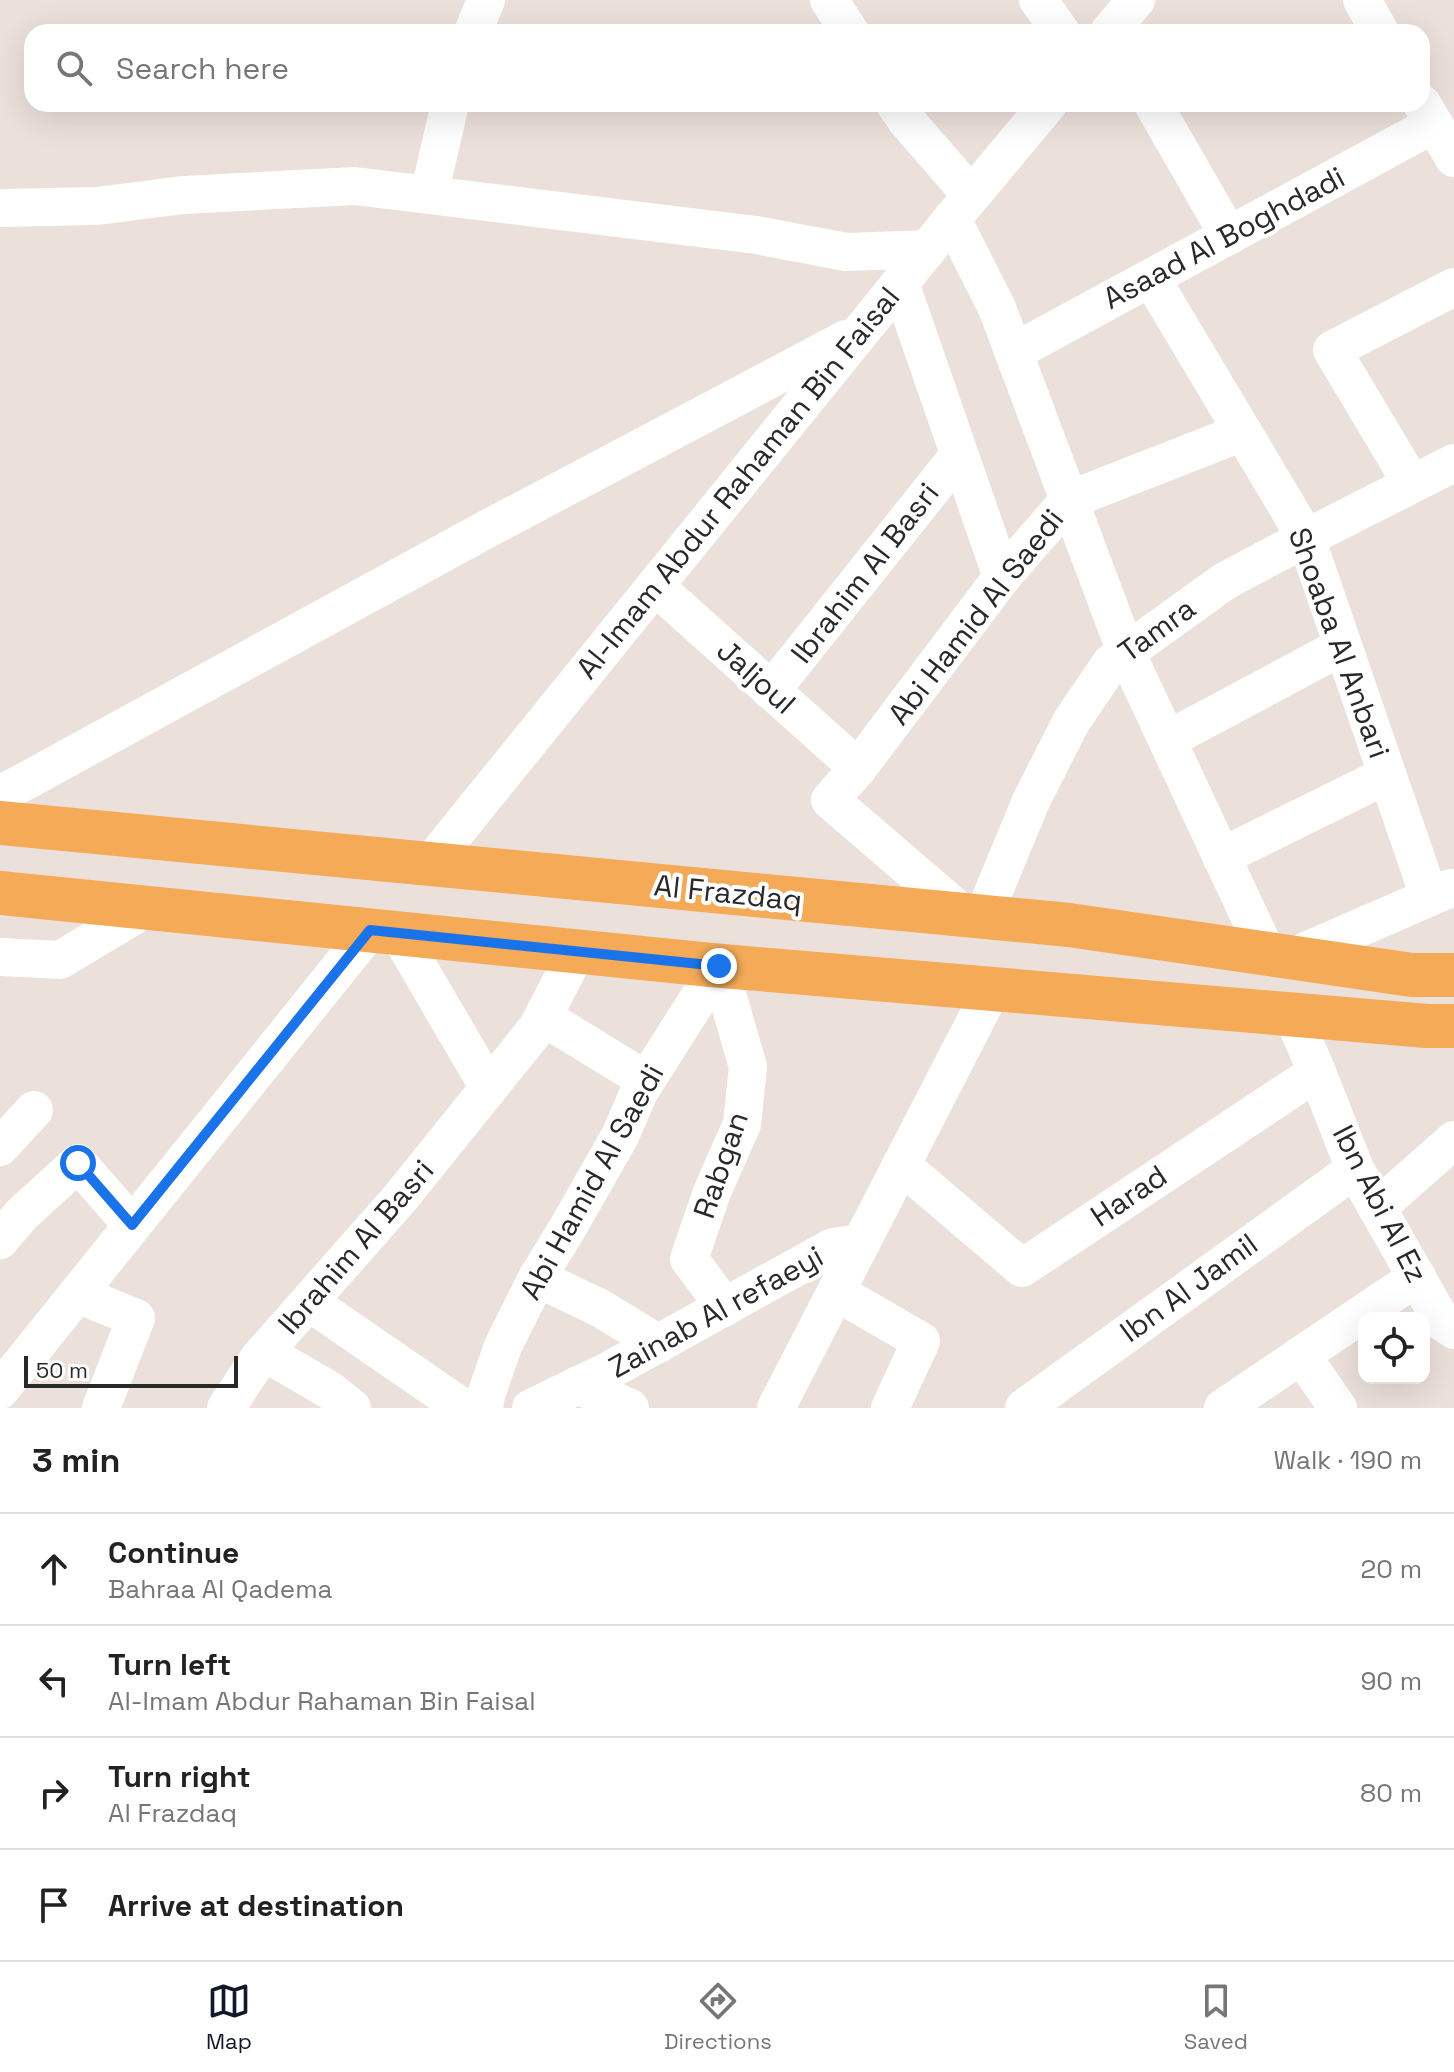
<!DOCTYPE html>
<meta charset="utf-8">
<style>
:root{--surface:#fff;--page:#f6f6f6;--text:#222;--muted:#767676;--line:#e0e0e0;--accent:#111827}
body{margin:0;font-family:"Space Grotesk",sans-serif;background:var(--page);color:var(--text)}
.controls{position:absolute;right:24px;bottom:24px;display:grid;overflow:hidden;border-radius:16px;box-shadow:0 8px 32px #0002}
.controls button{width:72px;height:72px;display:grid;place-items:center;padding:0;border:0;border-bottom:2px solid var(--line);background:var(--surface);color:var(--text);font:40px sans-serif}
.scale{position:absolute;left:24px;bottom:20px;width:214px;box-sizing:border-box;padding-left:8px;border:4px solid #292929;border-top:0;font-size:22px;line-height:28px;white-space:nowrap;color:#292929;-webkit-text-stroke:6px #fff;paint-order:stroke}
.stop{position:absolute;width:24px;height:24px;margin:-18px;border:6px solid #1a73e8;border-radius:50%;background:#fff}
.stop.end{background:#1a73e8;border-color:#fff;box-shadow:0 2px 8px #0008}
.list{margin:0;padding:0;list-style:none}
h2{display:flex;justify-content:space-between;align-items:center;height:104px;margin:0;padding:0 32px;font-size:34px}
h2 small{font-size:26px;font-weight:400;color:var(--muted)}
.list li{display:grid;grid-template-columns:52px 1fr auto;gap:24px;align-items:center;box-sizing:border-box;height:112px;padding:0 32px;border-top:2px solid var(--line)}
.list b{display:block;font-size:30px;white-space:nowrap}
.list p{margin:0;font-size:26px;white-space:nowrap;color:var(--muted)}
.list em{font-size:26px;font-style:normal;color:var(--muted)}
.icon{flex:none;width:44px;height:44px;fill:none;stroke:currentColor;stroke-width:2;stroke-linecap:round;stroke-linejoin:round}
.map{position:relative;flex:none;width:1454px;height:1408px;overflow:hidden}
.search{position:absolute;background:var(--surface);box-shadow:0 8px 32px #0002;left:24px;right:24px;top:24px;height:88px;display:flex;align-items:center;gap:20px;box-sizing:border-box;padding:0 28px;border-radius:24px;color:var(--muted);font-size:30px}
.sheet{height:552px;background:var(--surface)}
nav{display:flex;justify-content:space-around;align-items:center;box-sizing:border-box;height:112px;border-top:2px solid var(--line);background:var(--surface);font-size:22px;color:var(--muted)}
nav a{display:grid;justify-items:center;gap:4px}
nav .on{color:var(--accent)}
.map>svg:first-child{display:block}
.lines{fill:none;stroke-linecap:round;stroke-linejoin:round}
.minor{stroke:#fff;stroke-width:38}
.major{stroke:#f4aa57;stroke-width:44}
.route{stroke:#1a73e8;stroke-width:10}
.labels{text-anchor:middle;stroke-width:8;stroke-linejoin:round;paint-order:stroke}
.street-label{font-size:30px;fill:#292929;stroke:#fff}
</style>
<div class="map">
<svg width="1454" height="1408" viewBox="0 0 1454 1408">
<rect width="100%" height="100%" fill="#ece0da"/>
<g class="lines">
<g class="minor">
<path d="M829 0 850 32"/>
<path d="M1038 0 1061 32"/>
<path d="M1362 0 1380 32"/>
<path d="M473 32 486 0"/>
<path d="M1109 32 1136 0"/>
<path d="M895 104 906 120 971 195"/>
<path d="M1153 104 1229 236"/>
<path d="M1422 104 1454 158"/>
<path d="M429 195 450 104"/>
<path d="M0 208 97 206 183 195 355 186 756 235 846 252 928 249"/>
<path d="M952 219 997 308 1126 652 1267 954"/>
<path d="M1151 278 1306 538 1429 896"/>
<path d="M900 283 1002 577"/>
<path d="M1014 352 1434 124"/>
<path d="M1412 484 1332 350 1454 287"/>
<path d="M655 586 858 768"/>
<path d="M771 691 959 455"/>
<path d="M1167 740 1343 646"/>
<path d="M0 795 487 529 846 339"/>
<path d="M1221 857 1387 775"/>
<path d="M430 864 952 219 1048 104"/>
<path d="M965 916 830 800 858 768 1002 577 1069 500 1243 432"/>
<path d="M983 917 1031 801 1071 722 1111 663 1225 581 1306 538 1454 463"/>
<path d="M399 934 489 1088"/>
<path d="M0 957 60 960 147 908"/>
<path d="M1290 958 1451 888"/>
<path d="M719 966 748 1067 742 1124 712 1192 689 1259 725 1307"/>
<path d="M543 1017 646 1080"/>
<path d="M1317 1072 1355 1169 1442 1322 1454 1330"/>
<path d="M0 1147 34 1110"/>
<path d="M901 1165 1022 1268 1317 1072 1292 1014"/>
<path d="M1377 1208 1454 1140"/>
<path d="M0 1240 22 1214 78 1163 132 1225"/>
<path d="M537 1278 600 1308 659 1344"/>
<path d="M836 1292 921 1341 890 1408"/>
<path d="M77 1294 136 1318 101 1408"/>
<path d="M309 1302 463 1408"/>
<path d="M264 1352 331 1391 352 1408"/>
<path d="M1301 1355 1338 1408"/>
<path d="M578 1385 630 1408"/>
<path d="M0 1390 370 930"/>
<path d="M226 1408 259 1358 401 1197 537 1028 577 951"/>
<path d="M484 1408 486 1395 503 1346 537 1278 567 1229 620 1136 639 1092 719 966"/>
<path d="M531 1408 610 1370 833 1247 861 1243"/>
<path d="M776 1408 992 989"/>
<path d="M1024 1408 1355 1169"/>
<path d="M1223 1408 1417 1277"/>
</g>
<g class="major">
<path d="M0 823 1069 925 1412 975H1454"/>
<path d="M0 893 711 965 1427 1026H1454"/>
</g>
</g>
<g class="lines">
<path class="route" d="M78 1163 132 1225 370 930 719 966"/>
</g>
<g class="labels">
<g class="street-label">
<text transform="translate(1224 238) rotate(-28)" y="10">Asaad Al Boghdadi</text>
<text transform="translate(738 483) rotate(-51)" y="10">Al-Imam Abdur Rahaman Bin Faisal</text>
<text transform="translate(865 573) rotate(-52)" y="10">Ibrahim Al Basri</text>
<text transform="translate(976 617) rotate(-52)" y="10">Abi Hamid Al Saedi</text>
<text transform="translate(1157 630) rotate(-36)" y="10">Tamra</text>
<text transform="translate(1339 643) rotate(70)" y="10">Shoaba Al Anbari</text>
<text transform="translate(756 677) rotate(42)" y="10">Jaljoul</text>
<text transform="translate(728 893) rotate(6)" y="10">Al Frazdaq</text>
<text transform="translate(721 1165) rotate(-71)" y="10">Rabgan</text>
<text transform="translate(592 1182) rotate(-61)" y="10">Abi Hamid Al Saedi</text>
<text transform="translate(1129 1196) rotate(-34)" y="10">Harad</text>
<text transform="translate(1380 1204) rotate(63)" y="10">Ibn Abi Al Ez</text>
<text transform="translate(356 1247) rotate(-49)" y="10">Ibrahim Al Basri</text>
<text transform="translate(1189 1288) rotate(-36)" y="10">Ibn Al Jamil</text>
<text transform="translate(716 1312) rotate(-29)" y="10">Zainab Al refaeyi</text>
</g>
</g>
</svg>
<div class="controls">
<button><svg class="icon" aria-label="locate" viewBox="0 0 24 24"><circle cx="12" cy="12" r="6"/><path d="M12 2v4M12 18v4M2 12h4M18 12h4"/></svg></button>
</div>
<div class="scale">50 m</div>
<div class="stop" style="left:78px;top:1163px"></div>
<div class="stop end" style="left:719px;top:966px"></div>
<div class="search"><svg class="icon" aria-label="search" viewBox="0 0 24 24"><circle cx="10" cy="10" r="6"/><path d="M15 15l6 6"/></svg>Search here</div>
</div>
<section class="sheet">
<h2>3 min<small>Walk · 190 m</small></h2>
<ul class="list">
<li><svg class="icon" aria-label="ahead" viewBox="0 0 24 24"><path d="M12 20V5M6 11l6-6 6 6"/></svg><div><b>Continue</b><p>Bahraa Al Qadema</p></div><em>20 m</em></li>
<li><svg class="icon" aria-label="left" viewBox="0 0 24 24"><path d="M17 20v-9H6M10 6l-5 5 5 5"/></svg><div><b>Turn left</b><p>Al-Imam Abdur Rahaman Bin Faisal</p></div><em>90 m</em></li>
<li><svg class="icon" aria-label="right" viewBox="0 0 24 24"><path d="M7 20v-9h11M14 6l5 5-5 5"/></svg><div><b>Turn right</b><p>Al Frazdaq</p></div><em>80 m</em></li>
<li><svg class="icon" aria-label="arrive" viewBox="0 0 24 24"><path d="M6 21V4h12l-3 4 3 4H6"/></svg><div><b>Arrive at destination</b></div></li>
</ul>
</section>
<nav>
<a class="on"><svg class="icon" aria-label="map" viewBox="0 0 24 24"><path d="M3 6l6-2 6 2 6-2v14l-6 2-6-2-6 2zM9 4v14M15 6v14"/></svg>Map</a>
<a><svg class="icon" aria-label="directions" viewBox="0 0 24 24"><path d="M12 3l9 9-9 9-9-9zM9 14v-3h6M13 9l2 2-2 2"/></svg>Directions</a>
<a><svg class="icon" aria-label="saved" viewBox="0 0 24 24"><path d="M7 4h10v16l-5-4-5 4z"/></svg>Saved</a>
</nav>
